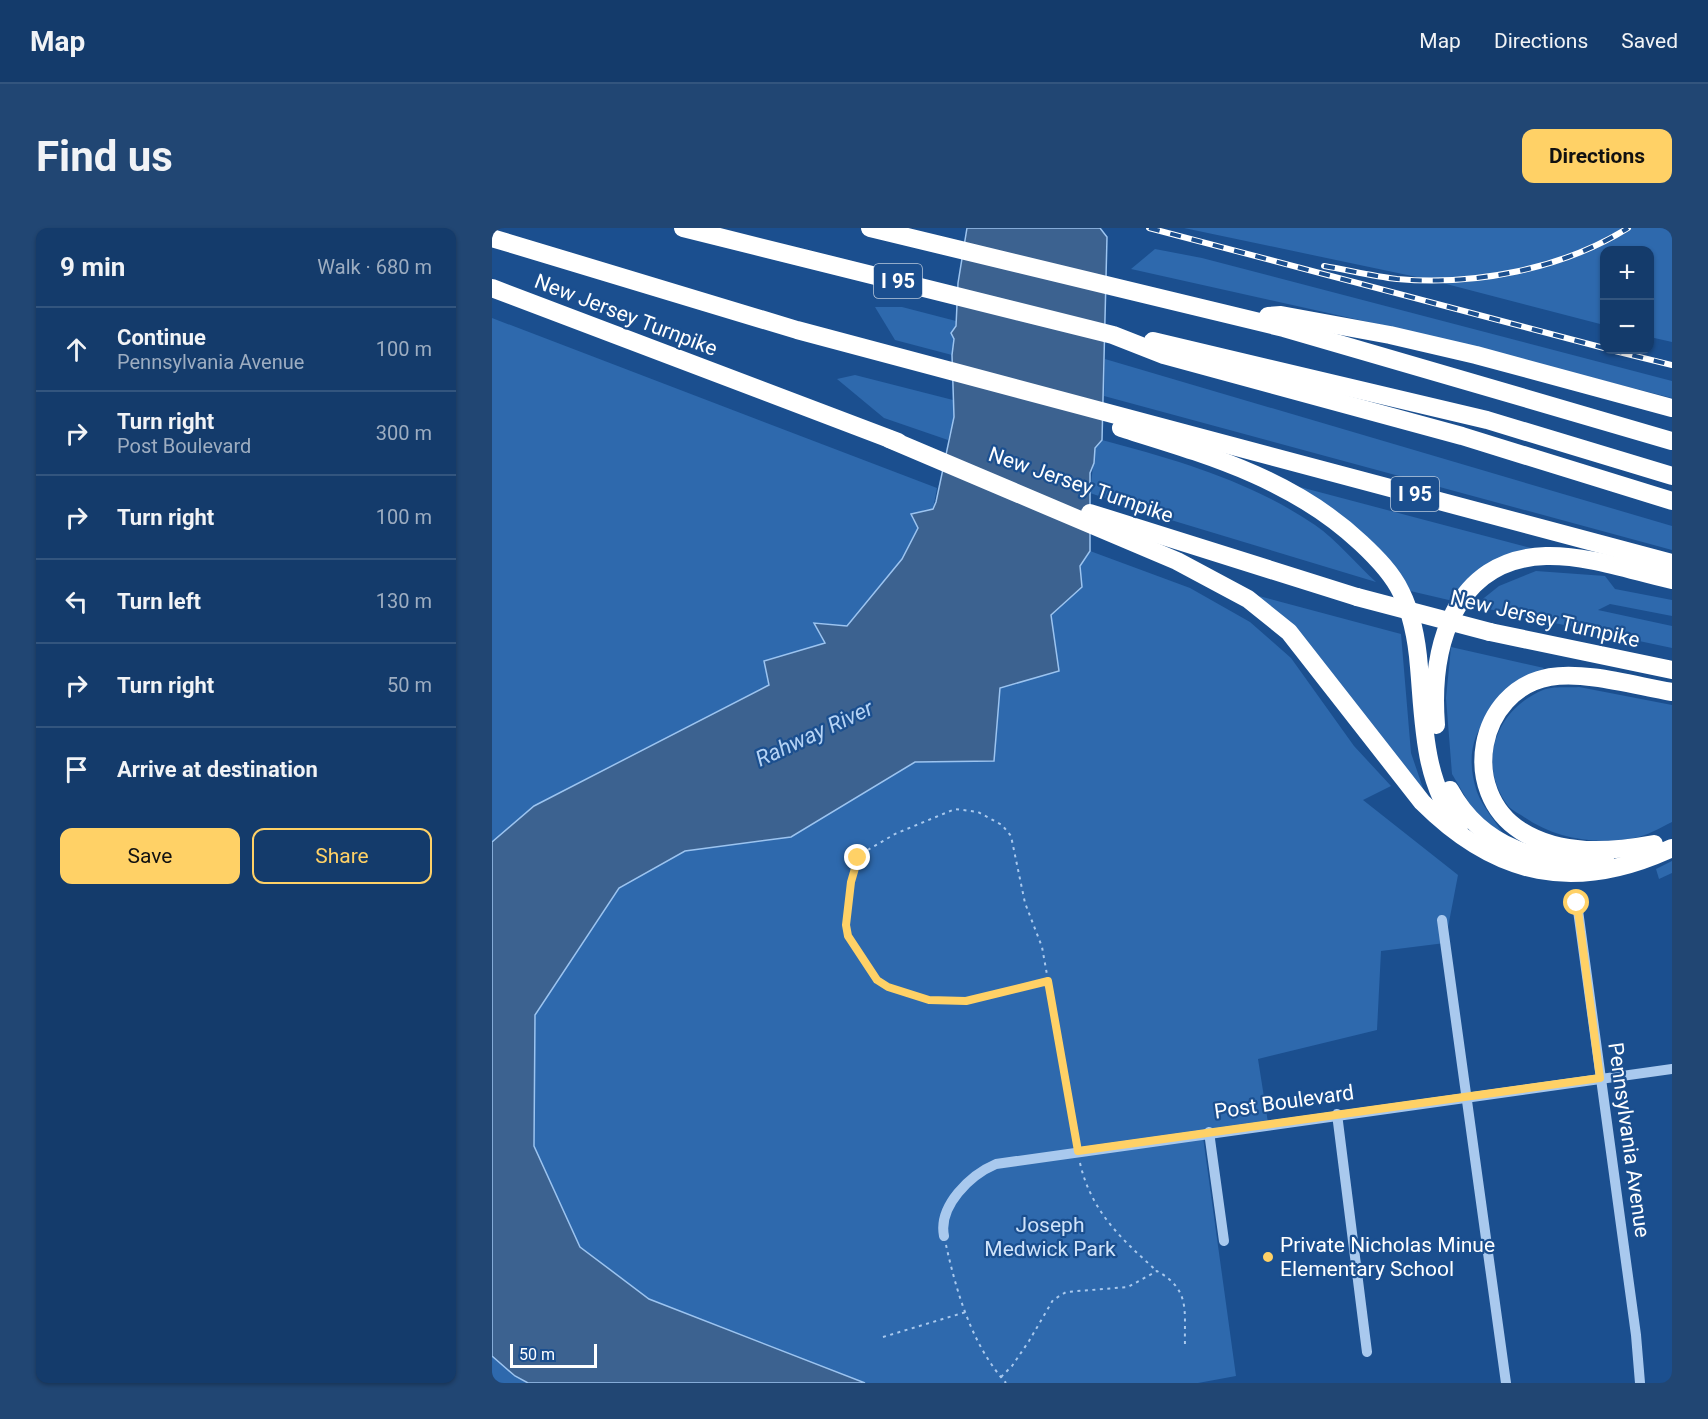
<!DOCTYPE html>
<meta charset="utf-8">
<style>
:root{--surface:#143b6b;--page:#214673;--text:#f1f3f6;--muted:#9dadc1;--line:#33557e;--accent:#ffd166}
body{margin:0;font-family:Roboto,sans-serif;background:var(--page);color:var(--text)}
.controls{position:absolute;right:18px;top:18px;display:grid;overflow:hidden;border-radius:12px;box-shadow:0 2px 4px #0004}
.controls button{width:54px;height:54px;display:grid;place-items:center;padding:0;border:0;border-bottom:2px solid var(--line);background:var(--surface);color:var(--text);font:30px sans-serif}
.scale{position:absolute;left:18px;bottom:15px;width:87px;box-sizing:border-box;padding-left:6px;border:3px solid #fff;border-top:0;font-size:16px;line-height:21px;white-space:nowrap;color:#fff;-webkit-text-stroke:4px #1b4f8f;paint-order:stroke}
.stop{position:absolute;width:18px;height:18px;margin:-14px;border:4px solid #ffd166;border-radius:50%;background:#fff}
.stop.end{background:#ffd166;border-color:#fff;box-shadow:0 2px 6px #0008}
.list{margin:0;padding:0;list-style:none}
h2{display:flex;justify-content:space-between;align-items:center;height:78px;margin:0;padding:0 24px;font-size:26px}
h2 small{font-size:20px;font-weight:400;color:var(--muted)}
.list li{display:grid;grid-template-columns:39px 1fr auto;gap:18px;align-items:center;box-sizing:border-box;height:84px;padding:0 24px;border-top:2px solid var(--line)}
.list b{display:block;font-size:22px;white-space:nowrap}
.list p{margin:0;font-size:20px;white-space:nowrap;color:var(--muted)}
.list em{font-size:20px;font-style:normal;color:var(--muted)}
.actions{display:flex;gap:12px;padding:18px 24px}
.actions a{flex:1;padding:14px 0;border:2px solid var(--accent);border-radius:12px;text-align:center;font-size:21px;color:var(--accent)}
.actions .main{background:var(--accent);color:#111}
.icon{flex:none;width:33px;height:33px;fill:none;stroke:currentColor;stroke-width:2;stroke-linecap:round;stroke-linejoin:round}
.map{position:relative;flex:none;width:1180px;height:1155px;overflow:hidden;border-radius:12px}
header{display:flex;align-items:center;gap:36px;box-sizing:border-box;height:84px;padding:0 30px;background:var(--surface);border-bottom:2px solid var(--line)}
header strong{font-size:28px}
nav{display:flex;gap:33px;margin-inline-start:auto;font-size:21px}
.intro{display:flex;align-items:center;justify-content:space-between;box-sizing:border-box;height:144px;padding:0 36px}
h1{margin:0;font-size:42px}
.button{padding:15px 27px;border-radius:12px;background:var(--accent);color:#111;font-size:21px;font-weight:700}
main{display:flex;gap:36px;padding:0 36px}
aside{flex:1;background:var(--surface);border-radius:12px;box-shadow:0 2px 4px #0004}
.map>svg:first-child{display:block}
.green{fill:#2e69ad}
.water{fill:#3c6290;stroke:#9cc4f0;stroke-width:1.5}
.lines{fill:none;stroke-linecap:round;stroke-linejoin:round}
.path{stroke:#a9c9ee;stroke-width:2;stroke-dasharray:3 4.5;stroke-linecap:butt}
.minor{stroke:#a9c9ee;stroke-width:10}
.highway{stroke:#fff;stroke-width:18}
.rail-casing{stroke:#fff;stroke-width:6}
.rail{stroke:#1b4f8f;stroke-width:4;stroke-dasharray:11;stroke-linecap:butt}
.highway-bridge{stroke:#fff;stroke-width:18}
.route{stroke:#ffd166;stroke-width:8}
.poi-dot{fill:#ffd166;stroke:#1b4f8f;stroke-width:2}
.labels{text-anchor:middle;stroke-width:4.5;stroke-linejoin:round;paint-order:stroke}
.shield{fill:#1b4f8f;stroke:#bbcadd;stroke-width:1.5}
.shield-label{font-size:20px;font-weight:bold;fill:#fff}
.street-label{font-size:21px;fill:#fff;stroke:#1b4f8f}
.park-label{font-size:21px;fill:#cfe3fa;stroke:#1b4f8f}
.poi-label{font-size:21px;fill:#fff;stroke:#1b4f8f;text-anchor:start}
.water-label{font-size:22px;font-style:italic;fill:#b5d3f5;stroke:#1b4f8f}
</style>
<header>
<strong>Map</strong>
<nav><a>Map</a><a>Directions</a><a>Saved</a></nav>
</header>
<div class="intro"><h1>Find us</h1><a class="button">Directions</a></div>
<main>
<aside>
<h2>9 min<small>Walk · 680 m</small></h2>
<ul class="list">
<li><svg class="icon" aria-label="ahead" viewBox="0 0 24 24"><path d="M12 20V5M6 11l6-6 6 6"/></svg><div><b>Continue</b><p>Pennsylvania Avenue</p></div><em>100 m</em></li>
<li><svg class="icon" aria-label="right" viewBox="0 0 24 24"><path d="M7 20v-9h11M14 6l5 5-5 5"/></svg><div><b>Turn right</b><p>Post Boulevard</p></div><em>300 m</em></li>
<li><svg class="icon" aria-label="right" viewBox="0 0 24 24"><path d="M7 20v-9h11M14 6l5 5-5 5"/></svg><div><b>Turn right</b></div><em>100 m</em></li>
<li><svg class="icon" aria-label="left" viewBox="0 0 24 24"><path d="M17 20v-9H6M10 6l-5 5 5 5"/></svg><div><b>Turn left</b></div><em>130 m</em></li>
<li><svg class="icon" aria-label="right" viewBox="0 0 24 24"><path d="M7 20v-9h11M14 6l5 5-5 5"/></svg><div><b>Turn right</b></div><em>50 m</em></li>
<li><svg class="icon" aria-label="arrive" viewBox="0 0 24 24"><path d="M6 21V4h12l-3 4 3 4H6"/></svg><div><b>Arrive at destination</b></div></li>
</ul>
<div class="actions"><a class="main">Save</a><a>Share</a></div>
</aside>
<div class="map">
<svg width="1180" height="1155" viewBox="0 0 1180 1155">
<rect width="100%" height="100%" fill="#1b4f8f"/>
<g class="green">
<path d="M692 0H1180V114L1158 109V22H1112V97L939 52Z"/>
<path d="M663 21 710 30 1180 153V170L912 102 639 41Z"/>
<path d="M383 79H410L464 93 460 127 403 112Z"/>
<path d="M0 90 445 260 441 281 432 282 420 290 427 300 410 331 355 398 323 396 334 415 272 433 277 457 42 578 0 614Z"/>
<path d="M613 131 1180 298V322L612 168Z"/>
<path d="M363 147 461 172 462 189 456 212 392 190 345 151Z"/>
<path d="M610 212C685 232 758 253 823 297 845 312 864 336 884 354L669 289 598 265 603 220Z"/>
<path d="M808 259 1054 324C1009 330 986 331 961 373L914 362 833 279Z"/>
<path d="M598 323 698 360 758 394 799 430 862 518 899 558 871 572 966 647 953 715 889 723 885 802 766 831 777 901 711 909 744 1148 706 1155H373L157 1071 88 1019 42 918 43 787 127 660 193 623 299 609 423 534 502 533 508 459 567 443 559 387 590 359 588 338Z"/>
<path d="M1044 343 1113 348 1123 361 1180 372V388L1118 376 1106 382 1180 398V420L982 378 1007 358Z"/>
<path d="M767 368 909 406 919 525 933 566Z"/>
<path d="M959 419 1052 440C1008 473 964 500 985 564 990 578 1004 594 1012 607L987 592 960 546 954 470Z"/>
<path d="M1087 459 1180 477V594C1168 600 1154 608 1142 610 1103 617 1064 611 1032 589 1028 586 1021 583 1017 579 984 537 1003 482 1051 462 1061 458 1076 460 1087 459Z"/>
<path d="M1180 633V645L1167 651 1164 641Z"/>
<path d="M0 1128 23 1148 36 1155H0Z"/>
</g>
<path class="water" d="M475 0H608L615 9 610 212 603 220 602 235 598 245V323L588 338 590 359 559 387 567 443 508 460 502 533 423 534 299 609 193 623 127 660 43 787 42 918 88 1019 157 1071 373 1155H36L23 1148 0 1128V614L42 578 277 457 272 433 333 415 322 395 355 398 410 331 426 300 419 286 441 281 444 274 462 189 460 127 462 111 459 105 464 98 466 55Z"/>
<g class="lines">
<g class="path">
<path d="M556 753 474 773 437 772 396 759 385 752 356 708 354 697 359 654 366 630 372 624 403 606 463 581 486 584 510 597 519 608 533 675 550 719 571 835 584 915"/>
<path d="M588 935C599 983 629 1011 665 1043"/>
<path d="M454 1017C465 1066 480 1117 514 1155"/>
<path d="M391 1109 474 1084"/>
<path d="M509 1149 520 1138 537 1113 561 1072 574 1064 636 1059 665 1043C699 1062 692 1083 693 1117"/>
</g>
<g class="minor">
<path d="M1085 675 1144 1107 1148 1155"/>
<path d="M950 692 1014 1155"/>
<path d="M845 886 875 1124"/>
<path d="M717 904 732 1013"/>
<path d="M452 1008C446 978 478 947 504 936L1180 841"/>
</g>
<g class="highway">
<path d="M191 0 621 107 672 127 970 208 1180 273"/>
<path d="M378 0 792 100 1180 213"/>
<path d="M0 10 305 102 1180 335"/>
<path d="M0 60 406 214"/>
<path d="M776 88 789 87 898 107 984 127 1180 180"/>
<path d="M661 113 995 192 1180 248"/>
<path d="M629 200C716 227 801 251 869 315 884 329 900 345 909 364 921 388 925 413 927 439 932 495 931 553 967 599"/>
<path d="M397 211 685 333 756 371 797 404 930 574C1005 649 1083 665 1180 620"/>
<path d="M598 285 865 369"/>
<path d="M998 404 1180 442"/>
<path d="M944 497C938 420 961 331 1054 328 1096 327 1140 343 1180 352"/>
<path d="M958 562C989 619 1050 640 1113 630"/>
<path d="M1162 616C1118 624 1069 628 1029 603 967 564 985 462 1058 449 1094 443 1144 458 1180 464"/>
</g>
<g class="rail-casing">
<g id="rail">
<path d="M657 0 1112 120"/>
<path d="M832 38C856 42 880 48 905 51 981 58 1071 41 1136 0"/>
<path d="M1119 122 1180 137"/>
</g>
</g>
<use href="#rail" class="rail"/>
<path class="highway-bridge" d="M865 369 998 404"/>
</g>
<g class="lines">
<path class="route" d="M366 630 359 654 354 697 356 708 385 752 396 759 437 772 474 773 556 753 586 923 1108 850 1085 675"/>
</g>
<circle class="poi-dot" cx="776" cy="1029" r="6"/>
<g class="labels">
<g class="shield">
<rect x="382" y="36" width="48" height="34" rx="4.5"/>
<rect x="899" y="249" width="48" height="34" rx="4.5"/>
</g>
<g class="shield-label">
<text x="406" y="60">I 95</text>
<text x="923" y="273">I 95</text>
</g>
<g class="street-label">
<text transform="translate(134 87) rotate(21)" y="7">New Jersey Turnpike</text>
<text transform="translate(589 257) rotate(19)" y="7">New Jersey Turnpike</text>
<text transform="translate(1053 391) rotate(13)" y="7">New Jersey Turnpike</text>
<text transform="translate(792 874) rotate(-8)" y="7">Post Boulevard</text>
<text transform="translate(1137 912) rotate(82)" y="7">Pennsylvania Avenue</text>
</g>
<g class="park-label">
<text x="558" y="1004">Joseph<tspan x="558" dy="24">Medwick Park</tspan></text>
</g>
<g class="poi-label">
<text x="788" y="1024">Private Nicholas Minue<tspan x="788" dy="24">Elementary School</tspan></text>
</g>
<g class="water-label">
<text transform="translate(322 505) rotate(-25)" y="8">Rahway River</text>
</g>
</g>
</svg>
<div class="controls">
<button>+</button>
<button>−</button>
</div>
<div class="scale">50 m</div>
<div class="stop" style="left:1085px;top:675px"></div>
<div class="stop end" style="left:366px;top:630px"></div>
</div>
</main>
